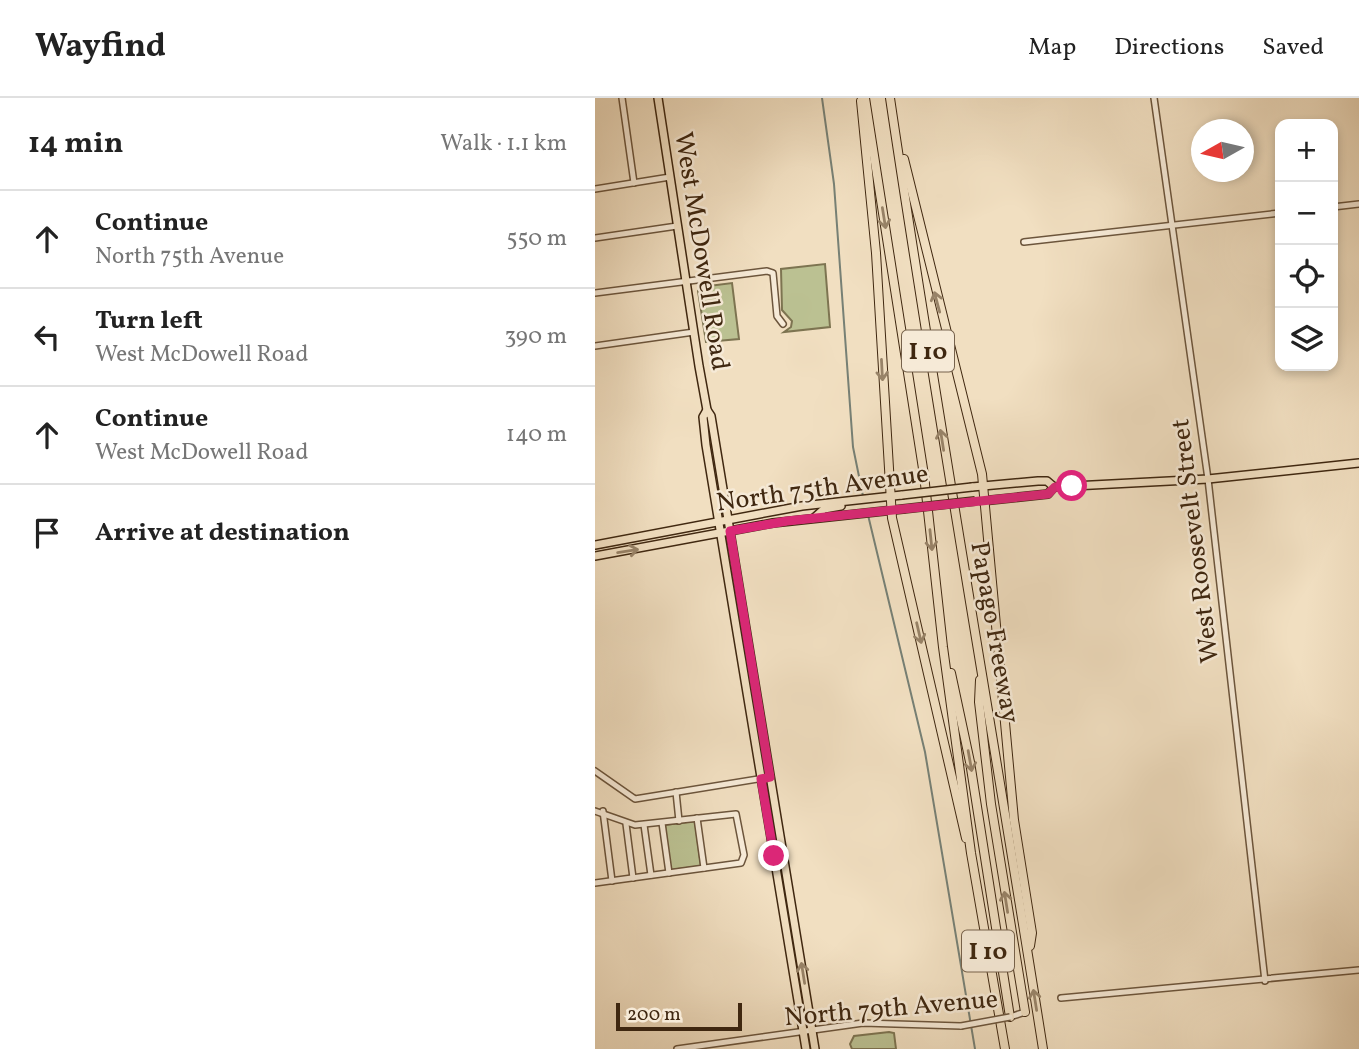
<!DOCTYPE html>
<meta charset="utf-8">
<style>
:root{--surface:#fff;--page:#f6f6f6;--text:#222;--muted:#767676;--line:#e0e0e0}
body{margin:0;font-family:Vollkorn,serif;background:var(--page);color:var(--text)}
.controls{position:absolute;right:21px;top:21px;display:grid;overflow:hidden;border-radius:14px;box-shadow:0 4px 10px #0003}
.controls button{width:63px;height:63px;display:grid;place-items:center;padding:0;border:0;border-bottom:2px solid var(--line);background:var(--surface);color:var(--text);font:35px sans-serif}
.compass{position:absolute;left:596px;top:21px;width:63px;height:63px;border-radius:50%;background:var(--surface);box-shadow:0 4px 10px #0003;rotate:262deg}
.scale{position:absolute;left:21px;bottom:18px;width:126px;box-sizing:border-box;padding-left:7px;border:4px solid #3f2710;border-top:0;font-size:19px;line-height:24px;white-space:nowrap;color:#3f2710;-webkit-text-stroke:5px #f6ead7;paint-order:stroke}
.stop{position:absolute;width:21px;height:21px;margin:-16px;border:5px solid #db2777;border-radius:50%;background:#fff}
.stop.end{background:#db2777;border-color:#fff;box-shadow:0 2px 7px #0008}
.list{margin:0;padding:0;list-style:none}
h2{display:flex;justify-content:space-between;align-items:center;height:91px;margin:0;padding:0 28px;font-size:30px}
h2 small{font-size:23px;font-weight:400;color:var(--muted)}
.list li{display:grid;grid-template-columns:46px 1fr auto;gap:21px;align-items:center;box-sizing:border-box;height:98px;padding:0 28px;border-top:2px solid var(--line)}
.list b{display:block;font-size:26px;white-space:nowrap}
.list p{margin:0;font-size:23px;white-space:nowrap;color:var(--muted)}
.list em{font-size:23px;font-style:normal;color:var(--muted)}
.icon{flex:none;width:38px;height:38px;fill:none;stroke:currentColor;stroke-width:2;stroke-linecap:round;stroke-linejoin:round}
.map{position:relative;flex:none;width:764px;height:951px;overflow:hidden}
header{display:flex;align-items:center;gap:42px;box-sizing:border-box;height:98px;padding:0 35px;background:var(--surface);border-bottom:2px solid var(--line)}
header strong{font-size:33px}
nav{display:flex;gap:38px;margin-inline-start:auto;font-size:24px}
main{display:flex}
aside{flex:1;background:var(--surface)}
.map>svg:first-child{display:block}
.green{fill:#bbc192;stroke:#7d7451;stroke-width:2}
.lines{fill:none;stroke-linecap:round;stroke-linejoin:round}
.stream{stroke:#778075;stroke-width:2}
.minor-casing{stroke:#6c553c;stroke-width:8}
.major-casing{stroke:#3f2710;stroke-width:10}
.highway-casing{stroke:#3f2710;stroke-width:10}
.minor{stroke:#f6ead7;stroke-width:5}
.major{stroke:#f1dfc1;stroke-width:7}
.highway{stroke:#f1dfc1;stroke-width:8}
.minor-bridge-casing{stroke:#6c553c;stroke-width:8;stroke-linecap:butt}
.major-bridge-casing{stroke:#3f2710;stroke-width:10;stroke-linecap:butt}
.minor-bridge{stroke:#f6ead7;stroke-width:5}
.major-bridge{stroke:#f1dfc1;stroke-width:7}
.oneway{stroke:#988368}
.route{stroke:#db2777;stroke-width:9}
.labels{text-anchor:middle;stroke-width:5;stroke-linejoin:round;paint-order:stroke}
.shield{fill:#f6ead7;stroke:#76624c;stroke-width:2}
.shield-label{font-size:24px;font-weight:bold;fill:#3f2710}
.street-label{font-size:26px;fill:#3f2710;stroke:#f6ead7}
</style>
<header>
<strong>Wayfind</strong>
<nav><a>Map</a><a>Directions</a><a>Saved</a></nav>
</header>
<main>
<aside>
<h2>14 min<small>Walk · 1.1 km</small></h2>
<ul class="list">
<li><svg class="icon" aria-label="ahead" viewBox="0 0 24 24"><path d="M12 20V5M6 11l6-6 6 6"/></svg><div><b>Continue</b><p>North 75th Avenue</p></div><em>550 m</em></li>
<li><svg class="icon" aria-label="left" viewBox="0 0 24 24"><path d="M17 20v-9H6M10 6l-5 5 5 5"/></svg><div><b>Turn left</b><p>West McDowell Road</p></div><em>390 m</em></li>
<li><svg class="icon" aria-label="ahead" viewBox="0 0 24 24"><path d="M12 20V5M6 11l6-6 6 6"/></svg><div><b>Continue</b><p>West McDowell Road</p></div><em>140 m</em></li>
<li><svg class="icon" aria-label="arrive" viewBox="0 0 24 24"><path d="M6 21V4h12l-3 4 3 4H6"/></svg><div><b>Arrive at destination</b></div></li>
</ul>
</aside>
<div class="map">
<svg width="764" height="951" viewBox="0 0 764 951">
<rect width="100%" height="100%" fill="#f1dfc1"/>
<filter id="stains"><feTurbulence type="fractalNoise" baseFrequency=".00286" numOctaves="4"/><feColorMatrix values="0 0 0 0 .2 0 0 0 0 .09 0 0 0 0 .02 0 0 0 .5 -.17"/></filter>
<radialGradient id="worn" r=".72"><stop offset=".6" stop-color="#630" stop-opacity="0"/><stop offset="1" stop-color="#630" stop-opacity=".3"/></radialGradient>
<g class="green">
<path d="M230 166 235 229 189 234 196 229 197 223 187 212 186 171Z"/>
<path d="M137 185 144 241 111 244 103 193 106 189Z"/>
<path d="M100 723 106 768 75 772 70 727Z"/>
<path d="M294 934 299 935 301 951H257L255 946 259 938Z"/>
</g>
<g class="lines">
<g class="stream">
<path d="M227 0 239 86 258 349 268 398"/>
<path d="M273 417 330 654 380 951"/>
</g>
<g class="minor-casing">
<g id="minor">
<path d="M27 0 39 85"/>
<path d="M559 0 613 381 670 883"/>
<path d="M0 91 75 79"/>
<path d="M738 109 764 106"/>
<path d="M0 140 82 128"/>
<path d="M429 144 685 115"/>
<path d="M0 195 172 173 178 175 182 218 188 226"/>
<path d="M0 248 99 234"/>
<path d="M0 673 40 701 175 679"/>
<path d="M81 694 84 723"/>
<path d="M0 713 40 727 141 716 149 757 146 765 0 785"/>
<path d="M8 713 17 783"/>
<path d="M102 720 109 770"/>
<path d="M67 725 74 775"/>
<path d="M31 726 38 780"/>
<path d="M49 727 56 777"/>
<path d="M466 900 764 872"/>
<path d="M415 919 430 914"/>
<path d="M82 951 268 925 366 928"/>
</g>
</g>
<g class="major-casing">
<g id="major">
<path d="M63 0 104 268 112 312 116 318 220 951"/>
<path d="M112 312 108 319 111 347 211 951"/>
<path d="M377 389 443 383H452L459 389 613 381 764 365"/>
<path d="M387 403 453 396 459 389"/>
<path d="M219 420 229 411 246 408"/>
<path d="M0 447 207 408 307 397"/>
<path d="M0 458 178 425 308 411"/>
</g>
</g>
<g class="highway-casing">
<g id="highway">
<path d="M270 0 329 377 348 549 376 755 410 951"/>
<path d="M295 0C342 318 398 634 448 951"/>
<path d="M266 3 281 155 297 420 371 740"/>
<path d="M309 61 387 376 419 722 437 835 435 848"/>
<path d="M356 575 375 664 415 919"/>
<path d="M385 582 384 604 396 706 430 914"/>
</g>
</g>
<use href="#minor" class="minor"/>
<use href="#major" class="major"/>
<use href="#highway" class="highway"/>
<g class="minor-bridge-casing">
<path id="minor-bridge" d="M366 928 415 919"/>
</g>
<g class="major-bridge-casing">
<g id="major-bridge">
<path d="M307 397 377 389"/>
<path d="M308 411 380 403"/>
</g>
</g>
<use href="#minor-bridge" class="minor-bridge"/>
<use href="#major-bridge" class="major-bridge"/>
</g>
<defs><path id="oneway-shaft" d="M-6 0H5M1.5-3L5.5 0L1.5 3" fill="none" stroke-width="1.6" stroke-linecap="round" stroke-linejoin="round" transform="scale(1.75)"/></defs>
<g class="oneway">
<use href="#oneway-shaft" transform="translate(289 120) rotate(81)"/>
<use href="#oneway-shaft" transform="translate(342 204) rotate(-105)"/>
<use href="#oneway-shaft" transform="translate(287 272) rotate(87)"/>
<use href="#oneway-shaft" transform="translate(347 342) rotate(-99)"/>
<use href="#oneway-shaft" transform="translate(336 442) rotate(84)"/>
<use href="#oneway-shaft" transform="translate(33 453) rotate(-9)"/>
<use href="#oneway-shaft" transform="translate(324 535) rotate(77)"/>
<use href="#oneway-shaft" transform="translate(375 663) rotate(80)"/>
<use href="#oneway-shaft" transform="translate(411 804) rotate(-99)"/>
<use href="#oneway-shaft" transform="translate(208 875) rotate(-99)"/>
<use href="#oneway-shaft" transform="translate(440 902) rotate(-99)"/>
</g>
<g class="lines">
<path class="route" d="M179 758 166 681 175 679 135 433 192 423 453 396 460 389 477 388"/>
</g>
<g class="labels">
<g class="shield">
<rect x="307" y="232.5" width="52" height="41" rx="5"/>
<rect x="367" y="832.5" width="52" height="41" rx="5"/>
</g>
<g class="shield-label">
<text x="333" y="261">I 10</text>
<text x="393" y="861">I 10</text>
</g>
<g class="street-label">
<text transform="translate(108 153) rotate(81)" y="9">West McDowell Road</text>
<text transform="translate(227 389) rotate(-8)" y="9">North 75th Avenue</text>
<text transform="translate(599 443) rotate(-97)" y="9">West Roosevelt Street</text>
<text transform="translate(401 534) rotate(80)" y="9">Papago Freeway</text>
<text transform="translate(296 909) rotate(-5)" y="9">North 79th Avenue</text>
</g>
</g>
<rect width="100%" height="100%" filter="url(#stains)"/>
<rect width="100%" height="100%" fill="url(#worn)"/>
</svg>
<div class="controls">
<button>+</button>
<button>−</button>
<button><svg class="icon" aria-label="locate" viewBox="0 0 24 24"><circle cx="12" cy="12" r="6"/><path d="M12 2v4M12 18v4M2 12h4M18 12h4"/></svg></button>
<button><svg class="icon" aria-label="layers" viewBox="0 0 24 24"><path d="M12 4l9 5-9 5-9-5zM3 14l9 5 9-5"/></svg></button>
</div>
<svg class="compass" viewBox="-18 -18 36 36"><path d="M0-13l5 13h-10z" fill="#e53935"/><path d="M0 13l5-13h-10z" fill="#767676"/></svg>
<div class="scale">200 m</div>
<div class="stop" style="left:477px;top:388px"></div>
<div class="stop end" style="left:179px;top:758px"></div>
</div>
</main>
